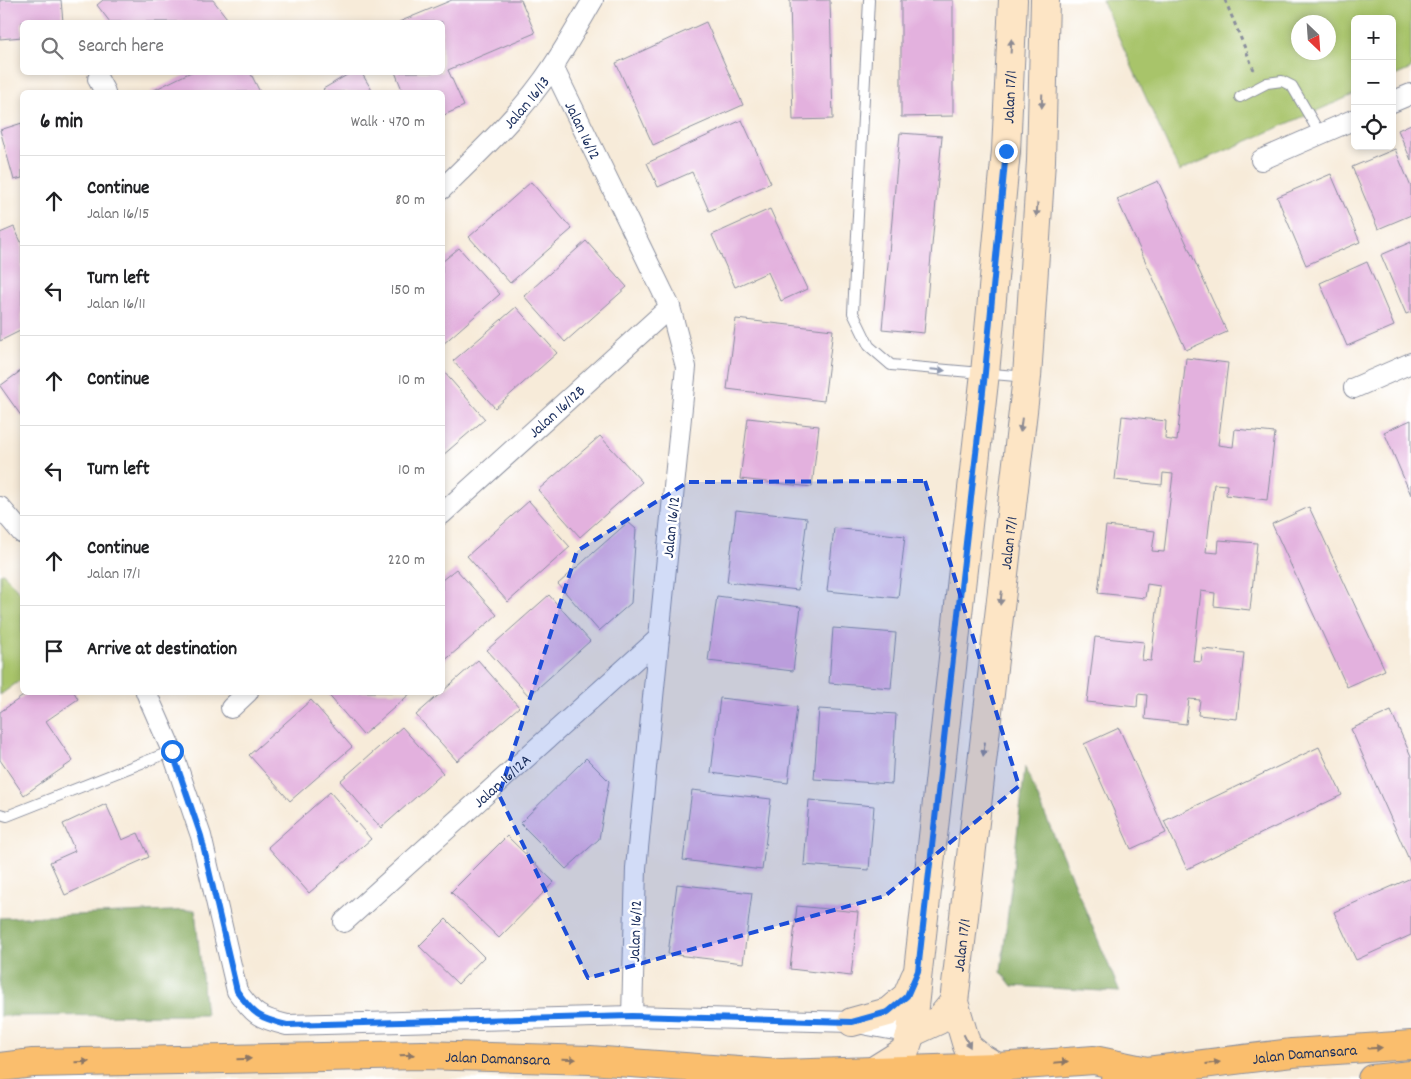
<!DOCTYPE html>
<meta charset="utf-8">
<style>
:root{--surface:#fff;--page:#f6f6f6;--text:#202124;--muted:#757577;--line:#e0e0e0}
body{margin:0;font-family:Dekko,sans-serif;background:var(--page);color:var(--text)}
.controls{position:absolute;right:15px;top:15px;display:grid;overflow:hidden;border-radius:8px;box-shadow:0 2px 8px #0003}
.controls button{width:45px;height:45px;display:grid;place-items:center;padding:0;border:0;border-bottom:1px solid var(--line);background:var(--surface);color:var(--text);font:25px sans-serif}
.compass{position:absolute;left:1291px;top:15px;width:45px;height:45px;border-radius:50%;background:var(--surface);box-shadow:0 2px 8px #0003;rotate:155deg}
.stop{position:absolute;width:15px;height:15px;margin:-11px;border:4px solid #1a73e8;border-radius:50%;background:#fff}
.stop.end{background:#1a73e8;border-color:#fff;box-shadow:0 1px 5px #0008}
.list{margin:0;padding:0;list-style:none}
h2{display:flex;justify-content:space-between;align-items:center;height:65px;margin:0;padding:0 20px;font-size:21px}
h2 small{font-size:16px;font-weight:400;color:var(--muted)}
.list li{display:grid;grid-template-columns:32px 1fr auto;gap:15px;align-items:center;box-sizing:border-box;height:90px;padding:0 20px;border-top:1px solid var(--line)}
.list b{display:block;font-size:19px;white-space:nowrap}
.list p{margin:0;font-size:16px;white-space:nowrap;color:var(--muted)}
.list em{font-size:16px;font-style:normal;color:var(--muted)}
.icon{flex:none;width:28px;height:28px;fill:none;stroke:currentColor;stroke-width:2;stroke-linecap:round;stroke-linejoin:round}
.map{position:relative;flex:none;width:1411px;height:1079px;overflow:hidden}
.search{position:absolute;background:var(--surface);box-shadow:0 2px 8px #0003;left:20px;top:20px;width:425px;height:55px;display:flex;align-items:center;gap:12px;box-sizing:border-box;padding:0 18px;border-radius:8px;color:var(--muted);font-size:19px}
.panel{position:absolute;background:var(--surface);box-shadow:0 2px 8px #0003;left:20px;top:90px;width:425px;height:605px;border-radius:8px}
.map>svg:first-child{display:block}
.green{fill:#a8c46a;stroke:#627a64;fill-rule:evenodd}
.forest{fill:#86aa5e;stroke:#506c5e}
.building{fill:#e3b1de}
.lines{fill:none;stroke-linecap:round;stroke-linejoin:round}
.lane-casing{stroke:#898d9c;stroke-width:12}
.street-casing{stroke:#898d9c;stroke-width:22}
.secondary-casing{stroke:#898d9c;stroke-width:30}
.primary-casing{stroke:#898d9c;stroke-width:30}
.highway-casing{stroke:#898d9c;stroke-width:30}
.path{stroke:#898d9c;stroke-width:3;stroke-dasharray:4 4;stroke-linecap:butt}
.lane{stroke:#fff;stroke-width:10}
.street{stroke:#fff;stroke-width:20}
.secondary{stroke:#fde5c5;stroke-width:28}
.primary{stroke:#fabe6d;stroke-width:28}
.highway{stroke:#fabe6d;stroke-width:28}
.oneway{fill:#8c8a92}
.oneway2{fill:#8d97ae}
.oneway3{fill:#8a7666}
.route{stroke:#1a73e8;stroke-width:6}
.marked{fill:#1d4ed8;fill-opacity:0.2;stroke:#1d4ed8;stroke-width:4;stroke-dasharray:10 6;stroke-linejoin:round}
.labels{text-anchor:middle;stroke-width:5;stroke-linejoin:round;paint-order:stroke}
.street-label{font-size:16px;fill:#1b2f5e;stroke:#fff}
</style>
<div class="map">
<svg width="1411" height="1079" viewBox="0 0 1411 1079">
<rect width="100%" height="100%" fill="#fff"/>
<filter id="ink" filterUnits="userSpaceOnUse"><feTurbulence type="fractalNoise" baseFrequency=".02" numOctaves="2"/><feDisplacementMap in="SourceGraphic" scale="10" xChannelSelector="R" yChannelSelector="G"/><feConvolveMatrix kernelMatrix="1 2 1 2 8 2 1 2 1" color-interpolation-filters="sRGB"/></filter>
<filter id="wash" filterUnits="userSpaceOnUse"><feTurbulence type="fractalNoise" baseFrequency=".0096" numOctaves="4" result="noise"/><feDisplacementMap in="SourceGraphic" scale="20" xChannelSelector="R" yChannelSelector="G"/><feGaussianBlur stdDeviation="1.12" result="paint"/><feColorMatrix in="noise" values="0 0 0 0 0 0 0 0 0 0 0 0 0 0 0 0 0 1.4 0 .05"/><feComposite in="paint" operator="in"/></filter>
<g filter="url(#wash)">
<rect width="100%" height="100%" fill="#f7ebd9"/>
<g class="green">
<path d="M1102 0H1411V69L1392 77V19H1355V94L1179 171ZM1298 22H1328V52H1298Z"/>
<path d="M3 573 22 595V679L0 695V574Z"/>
</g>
<g class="forest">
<path d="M1025 767 1120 992 1012 986 1001 972Z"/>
<path d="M195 910 206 1015 0 1016V918Z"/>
</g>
<g id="blocks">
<g class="building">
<path d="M0 0H61L63 22H22V37L0 39Z"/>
<path d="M103 0H213L230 22H110L97 5Z"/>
<path d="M452 0H521L535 33 448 70 464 106 442 116V92H403L395 72H442V22H399Z"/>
<path d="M790 0H830L833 119 793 120Z"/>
<path d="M901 0H953V116L901 117Z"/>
<path d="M706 22 743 105 653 145 616 63Z"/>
<path d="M191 72H250L260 92H150Z"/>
<path d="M352 72H361L373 92H325L323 89Z"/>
<path d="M742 120 771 183 709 211 692 172 658 187 647 163Z"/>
<path d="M22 123V178L14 180 0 130Z"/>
<path d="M1411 124V160L1398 130Z"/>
<path d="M900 133 942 136 924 333 882 329Z"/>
<path d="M1395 149 1411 187V215L1378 229 1352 167Z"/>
<path d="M1331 174 1360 242 1306 265 1277 197Z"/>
<path d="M1158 181 1227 332 1186 350 1117 199Z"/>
<path d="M531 182 572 229 510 283 469 237Z"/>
<path d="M770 209 807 289 781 301 768 272 735 287 712 235Z"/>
<path d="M14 227 22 244V330L0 341V233Z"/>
<path d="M586 241 627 287 565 342 524 296Z"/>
<path d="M1411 242V312L1406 314 1381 255Z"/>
<path d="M459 248 500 294 442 345V262Z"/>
<path d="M1367 262 1394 326 1347 346 1320 283Z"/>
<path d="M516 307 557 353 495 408 453 361Z"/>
<path d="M736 319 833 330 824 401 727 389Z"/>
<path d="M1186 358 1228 363 1218 445 1233 447 1235 429 1275 433 1267 500 1226 495 1227 485 1214 484 1206 552 1218 553 1219 540 1257 543 1250 610 1214 606 1215 593 1201 591 1193 661 1201 662 1203 649 1244 653 1237 719 1198 715 1200 700 1189 699 1186 724 1145 719 1147 695 1138 694 1137 707 1087 702 1095 637 1144 642 1142 660 1151 661 1160 586 1147 584 1145 598 1098 593 1106 526 1155 531 1152 551 1164 552 1173 474 1163 473 1162 485 1115 480 1122 416 1166 421 1165 439 1177 441Z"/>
<path d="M22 370V417L0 386Z"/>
<path d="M444 372 485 419 442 456V374Z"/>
<path d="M748 418 819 426 812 487 740 479Z"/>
<path d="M1411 420V495L1384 432Z"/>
<path d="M600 436 642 482 580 537 538 490Z"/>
<path d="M529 501 570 547 508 602 467 556Z"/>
<path d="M1309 507 1385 670 1347 687 1272 524Z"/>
<path d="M736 510 807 518 798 590 727 582Z"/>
<path d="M628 522 636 529 631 603 599 631 558 584Z"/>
<path d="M834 528 905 536 898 598 827 591Z"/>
<path d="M456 569 497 615 442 663V580Z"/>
<path d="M549 595 590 641 529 696 487 650Z"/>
<path d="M717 596 801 607 793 671 708 661Z"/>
<path d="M833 628 896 633 891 688 829 683Z"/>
<path d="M478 660 519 707 457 761 416 715Z"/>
<path d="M29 692H74L78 699 46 721 73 761 24 795 0 760V712Z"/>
<path d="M326 692H412L363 735Z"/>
<path d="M720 698 797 707 788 783 711 773Z"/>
<path d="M311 700 352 747 290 801 249 755Z"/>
<path d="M819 709 896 714 892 784 814 779Z"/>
<path d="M1391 711 1411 756V864L1351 729Z"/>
<path d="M402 727 443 773 381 828 340 781Z"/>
<path d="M1119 728 1166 833 1131 849 1084 744Z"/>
<path d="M1319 747 1342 795 1187 869 1164 821Z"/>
<path d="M586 758 609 781 599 839 566 869 520 823Z"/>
<path d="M692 790 771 799 762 870 683 860Z"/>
<path d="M330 792 371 839 309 893 268 847Z"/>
<path d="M809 800 874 806 869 870 804 865Z"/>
<path d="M106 804 122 840 138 833 149 857 65 895 50 862 75 851 63 824Z"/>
<path d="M507 836 554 882 499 938 451 892Z"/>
<path d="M1411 878V935L1356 960 1334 912Z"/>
<path d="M677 884 752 893 743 963 668 954Z"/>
<path d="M797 906 858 912 851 976 790 969Z"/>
<path d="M446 919 484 957 458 984 419 946Z"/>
</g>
</g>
</g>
<g filter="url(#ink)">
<use href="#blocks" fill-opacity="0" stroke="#898d9c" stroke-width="1"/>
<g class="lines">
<g class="lane-casing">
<g id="lane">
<path d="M869 0 853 313 869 346 891 365 1026 377"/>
<path d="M1240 97 1267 83 1282 81 1292 86 1320 134"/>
<path d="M0 814 7 816 172 751"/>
</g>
</g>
<g class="street-casing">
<g id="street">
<path id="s1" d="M553 67 670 307 686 367 636 868 632 1016"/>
<path d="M98 79 105 92"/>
<path d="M1392 102 1411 94"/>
<path d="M1261 160 1355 119"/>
<path id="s2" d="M442 189C481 151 523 112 553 66 567 45 580 22 593 0"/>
<path d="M1354 388 1411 363"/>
<path d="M0 507 22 533"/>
<path id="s3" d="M442 514 670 307"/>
<path d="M146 692 172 751 201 836 237 991C254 1015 259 1018 287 1025L632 1016 852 1022 911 1033"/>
<path d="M231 708 248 692"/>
<path id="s4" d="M344 922 659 638"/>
</g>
</g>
<g class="secondary-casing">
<g id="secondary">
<path d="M852 1022 888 1012 907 996 915 977"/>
<path d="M911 1033 939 1020 954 1002"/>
<path id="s5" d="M997 1067 980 1057 967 1046 954 1002 1027 377 1041 161 1045 0"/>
<path id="s6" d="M873 1071 905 1051 911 1033 985 373 1006 151 1013 0"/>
</g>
</g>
<g class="primary-casing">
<g id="primary">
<path id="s7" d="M0 1067 33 1063 422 1055 590 1060 781 1074 997 1067 1094 1060 1147 1071 1292 1053 1411 1045"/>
</g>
</g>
<g class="highway-casing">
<g id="highway">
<path d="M1115 1079 1147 1071"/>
<path d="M1372 1079 1411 1075"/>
</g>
</g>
<path class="path" d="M1225 0 1254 70"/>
<use href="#lane" class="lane"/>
<use href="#street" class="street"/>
<use href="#secondary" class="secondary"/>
<use href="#primary" class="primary"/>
<use href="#highway" class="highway"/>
</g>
<defs><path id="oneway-solid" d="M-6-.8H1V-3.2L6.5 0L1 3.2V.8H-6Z" transform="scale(1.25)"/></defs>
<g class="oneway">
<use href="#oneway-solid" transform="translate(1011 46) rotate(-87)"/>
<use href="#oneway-solid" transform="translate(1042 101) rotate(92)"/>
<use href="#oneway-solid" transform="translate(1037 210) rotate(94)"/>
<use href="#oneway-solid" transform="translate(1021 425) rotate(97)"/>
<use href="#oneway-solid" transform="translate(1001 598) rotate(97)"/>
<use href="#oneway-solid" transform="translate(984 749) rotate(97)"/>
<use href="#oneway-solid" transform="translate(967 1041) rotate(63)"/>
</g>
<use class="oneway2" href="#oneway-solid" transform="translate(938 370) rotate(5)"/>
<g class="oneway3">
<use href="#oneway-solid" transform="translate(1375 1048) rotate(-3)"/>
<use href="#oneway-solid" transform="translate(407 1055) rotate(-1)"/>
<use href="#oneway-solid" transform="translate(244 1059) rotate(-1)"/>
<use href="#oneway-solid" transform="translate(569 1059) rotate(2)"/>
<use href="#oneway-solid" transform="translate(82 1062) rotate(-1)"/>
<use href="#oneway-solid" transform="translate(1061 1062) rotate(-5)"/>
<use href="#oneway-solid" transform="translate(1213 1063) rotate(-7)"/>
</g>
</g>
<g class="lines" filter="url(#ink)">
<path class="route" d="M172 751 201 836 237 991C254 1015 259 1018 287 1025L632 1016 852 1022 888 1012 907 996 918 971 985 373 1006 151"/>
</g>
<path class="marked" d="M925 481 1019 786 885 896 588 978 499 795 577 551 688 482Z"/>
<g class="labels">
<g class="street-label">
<text dy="6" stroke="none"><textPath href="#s6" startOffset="998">Jalan 17/1</textPath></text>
<text dy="6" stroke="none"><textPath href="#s2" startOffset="121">Jalan 16/13</textPath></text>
<text dy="6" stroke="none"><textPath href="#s1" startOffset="70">Jalan 16/12</textPath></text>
<text dy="6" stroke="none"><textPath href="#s3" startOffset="154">Jalan 16/12B</textPath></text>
<text transform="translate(670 527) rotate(-84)" y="6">Jalan 16/12</text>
<text dy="6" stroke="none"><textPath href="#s5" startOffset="545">Jalan 17/1</textPath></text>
<text dy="6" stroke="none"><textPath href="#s4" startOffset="212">Jalan 16/12A</textPath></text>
<text transform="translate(634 931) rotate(-88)" y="6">Jalan 16/12</text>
<text dy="6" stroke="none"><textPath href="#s5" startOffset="140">Jalan 17/1</textPath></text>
<text dy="6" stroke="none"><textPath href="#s7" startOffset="1308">Jalan Damansara</textPath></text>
<text dy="6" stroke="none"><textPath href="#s7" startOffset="498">Jalan Damansara</textPath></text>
</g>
</g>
</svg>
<div class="controls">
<button>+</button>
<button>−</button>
<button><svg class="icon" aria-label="locate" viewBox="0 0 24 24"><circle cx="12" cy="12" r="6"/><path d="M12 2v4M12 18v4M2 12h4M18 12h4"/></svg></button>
</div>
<svg class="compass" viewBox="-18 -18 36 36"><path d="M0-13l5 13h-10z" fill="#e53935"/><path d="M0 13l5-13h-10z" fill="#757577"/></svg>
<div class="stop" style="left:172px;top:751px"></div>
<div class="stop end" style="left:1006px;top:151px"></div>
<div class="search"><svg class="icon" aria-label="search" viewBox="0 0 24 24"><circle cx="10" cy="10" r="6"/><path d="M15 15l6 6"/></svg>Search here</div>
<section class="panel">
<h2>6 min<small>Walk · 470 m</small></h2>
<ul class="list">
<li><svg class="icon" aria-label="ahead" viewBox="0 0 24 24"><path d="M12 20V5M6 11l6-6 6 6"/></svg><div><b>Continue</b><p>Jalan 16/15</p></div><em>80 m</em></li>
<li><svg class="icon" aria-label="left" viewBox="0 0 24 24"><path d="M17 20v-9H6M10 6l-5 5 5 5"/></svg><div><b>Turn left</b><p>Jalan 16/11</p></div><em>150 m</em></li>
<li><svg class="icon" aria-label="ahead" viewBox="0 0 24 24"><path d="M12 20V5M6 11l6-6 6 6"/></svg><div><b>Continue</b></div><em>10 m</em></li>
<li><svg class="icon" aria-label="left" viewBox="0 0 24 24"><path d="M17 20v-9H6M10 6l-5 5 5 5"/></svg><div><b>Turn left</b></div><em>10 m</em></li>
<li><svg class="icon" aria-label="ahead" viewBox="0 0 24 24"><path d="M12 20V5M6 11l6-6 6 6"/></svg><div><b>Continue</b><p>Jalan 17/1</p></div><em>220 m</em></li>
<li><svg class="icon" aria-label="arrive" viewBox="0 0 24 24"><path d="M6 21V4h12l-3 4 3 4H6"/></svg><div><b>Arrive at destination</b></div></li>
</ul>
</section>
</div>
